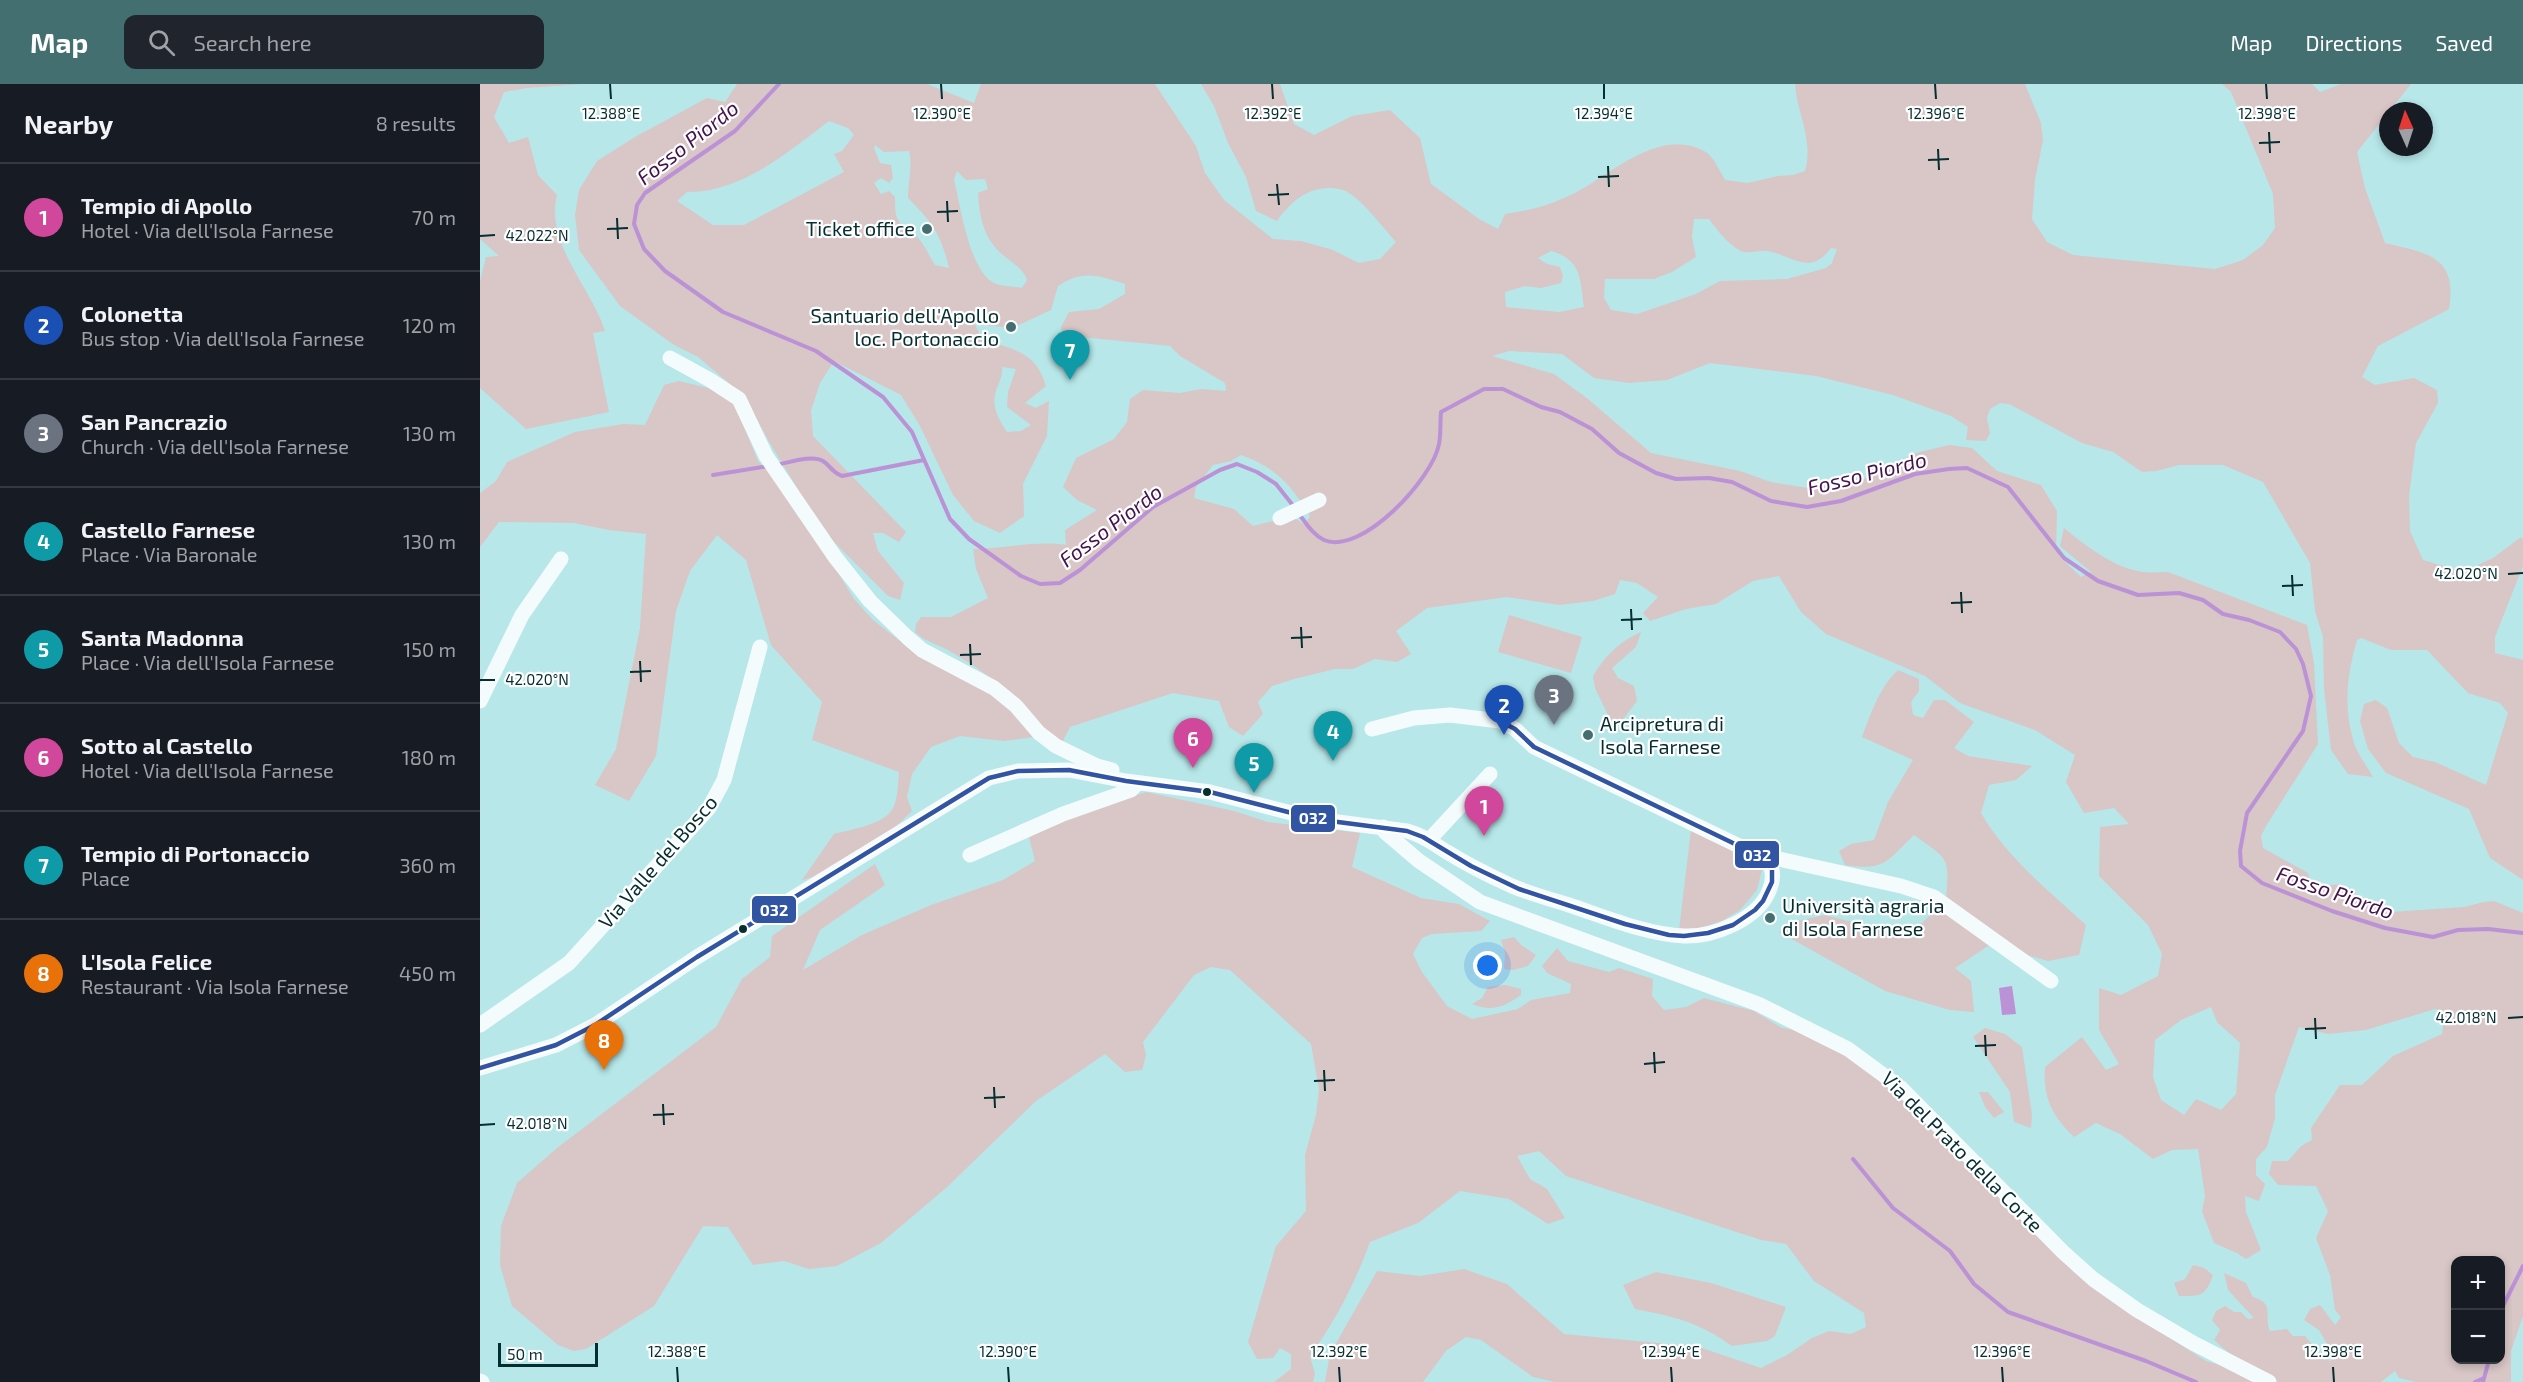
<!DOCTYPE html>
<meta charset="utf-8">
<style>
:root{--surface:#171b24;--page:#20242c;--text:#f1f3f6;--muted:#9ea1a6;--line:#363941;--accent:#436f71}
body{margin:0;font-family:"Exo 2",sans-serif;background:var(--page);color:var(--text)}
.controls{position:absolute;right:18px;bottom:18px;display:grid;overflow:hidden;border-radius:12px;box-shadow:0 3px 9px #0003}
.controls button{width:54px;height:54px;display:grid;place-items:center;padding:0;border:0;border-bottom:2px solid var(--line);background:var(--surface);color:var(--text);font:30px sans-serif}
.compass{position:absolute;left:1899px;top:18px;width:54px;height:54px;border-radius:50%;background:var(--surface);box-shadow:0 3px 9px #0003;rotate:357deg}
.scale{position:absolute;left:18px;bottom:15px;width:100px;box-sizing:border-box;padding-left:6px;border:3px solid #052e30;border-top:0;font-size:16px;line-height:21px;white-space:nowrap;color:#052e30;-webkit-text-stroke:4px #fff;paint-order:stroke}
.you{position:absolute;left:1008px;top:882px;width:21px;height:21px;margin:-15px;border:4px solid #fff;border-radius:50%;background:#1a73e8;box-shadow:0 0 0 9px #1a73e833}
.badge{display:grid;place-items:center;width:39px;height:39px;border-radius:50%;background:var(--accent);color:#fff;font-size:20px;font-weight:700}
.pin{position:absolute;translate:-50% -50px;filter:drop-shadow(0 2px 3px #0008)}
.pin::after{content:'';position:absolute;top:32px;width:21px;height:18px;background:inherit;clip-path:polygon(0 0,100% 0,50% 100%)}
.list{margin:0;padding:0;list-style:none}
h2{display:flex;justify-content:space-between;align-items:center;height:78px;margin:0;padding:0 24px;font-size:26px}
h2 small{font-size:20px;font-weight:400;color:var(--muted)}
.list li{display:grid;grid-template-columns:39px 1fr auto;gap:18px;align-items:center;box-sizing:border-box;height:108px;padding:0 24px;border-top:2px solid var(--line)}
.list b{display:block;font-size:22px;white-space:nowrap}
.list p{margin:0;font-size:20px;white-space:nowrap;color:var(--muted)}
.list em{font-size:20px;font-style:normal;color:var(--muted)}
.icon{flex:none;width:33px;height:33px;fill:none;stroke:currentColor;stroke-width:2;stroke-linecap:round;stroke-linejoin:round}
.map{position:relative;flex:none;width:2043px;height:1298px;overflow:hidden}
header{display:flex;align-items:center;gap:36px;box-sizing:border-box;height:84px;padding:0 30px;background:var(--accent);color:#fff}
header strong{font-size:28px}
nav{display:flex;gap:33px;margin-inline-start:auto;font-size:21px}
.search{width:420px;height:54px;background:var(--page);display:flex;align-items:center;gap:15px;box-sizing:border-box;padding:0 21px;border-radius:12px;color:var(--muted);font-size:22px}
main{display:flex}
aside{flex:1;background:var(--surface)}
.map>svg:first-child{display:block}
.green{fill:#d9c6c6;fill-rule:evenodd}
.water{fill:#ba92d5}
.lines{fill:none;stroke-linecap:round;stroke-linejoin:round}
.stream{stroke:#ba92d5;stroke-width:4}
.minor{stroke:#f4fbfc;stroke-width:15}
.bus-1-casing{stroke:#fff;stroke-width:9}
.bus-1{stroke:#3155a3;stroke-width:4.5}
.ticks{fill:none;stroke:#052e30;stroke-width:2}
.poi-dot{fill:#436f71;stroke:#fff;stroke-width:2}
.bus-dot{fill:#052e30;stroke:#fff;stroke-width:2}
.labels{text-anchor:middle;stroke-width:4.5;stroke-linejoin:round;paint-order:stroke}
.poi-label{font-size:20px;fill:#052e30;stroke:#fff;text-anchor:end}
.street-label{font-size:20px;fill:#052e30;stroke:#fff}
.water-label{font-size:21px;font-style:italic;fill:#44124e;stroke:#fff}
.ticks-label{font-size:15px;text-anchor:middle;fill:#052e30;stroke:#fff;stroke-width:4.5;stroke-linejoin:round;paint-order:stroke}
.line-badge{stroke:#fff;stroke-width:2}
.badge-label{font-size:16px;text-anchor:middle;font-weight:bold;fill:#fff}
</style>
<header>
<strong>Map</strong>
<div class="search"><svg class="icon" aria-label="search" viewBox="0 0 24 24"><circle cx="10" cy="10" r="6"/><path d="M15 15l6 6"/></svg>Search here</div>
<nav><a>Map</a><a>Directions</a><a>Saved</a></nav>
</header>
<main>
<aside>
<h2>Nearby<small>8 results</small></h2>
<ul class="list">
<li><span class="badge" style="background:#d1479c">1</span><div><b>Tempio di Apollo</b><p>Hotel · Via dell'Isola Farnese</p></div><em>70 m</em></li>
<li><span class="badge" style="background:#1a4fb4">2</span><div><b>Colonetta</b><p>Bus stop · Via dell'Isola Farnese</p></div><em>120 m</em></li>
<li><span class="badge" style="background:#6b7280">3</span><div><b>San Pancrazio</b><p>Church · Via dell'Isola Farnese</p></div><em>130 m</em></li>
<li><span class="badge" style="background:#0f9aa8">4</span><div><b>Castello Farnese</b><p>Place · Via Baronale</p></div><em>130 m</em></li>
<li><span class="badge" style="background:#0f9aa8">5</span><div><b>Santa Madonna</b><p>Place · Via dell'Isola Farnese</p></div><em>150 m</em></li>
<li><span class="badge" style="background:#d1479c">6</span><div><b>Sotto al Castello</b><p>Hotel · Via dell'Isola Farnese</p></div><em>180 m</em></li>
<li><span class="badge" style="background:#0f9aa8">7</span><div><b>Tempio di Portonaccio</b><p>Place</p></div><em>360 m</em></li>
<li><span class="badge" style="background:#e8710a">8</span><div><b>L'Isola Felice</b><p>Restaurant · Via Isola Farnese</p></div><em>450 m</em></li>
</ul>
</aside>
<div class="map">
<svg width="2043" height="1298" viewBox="0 0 2043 1298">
<rect width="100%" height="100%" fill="#b7e7e9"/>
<g class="green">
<path d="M0 0H102L47 4 24 8 14 33 29 59 48 53 58 91 77 111C65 160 111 203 125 247L113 249 129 328 46 345 0 304V197L6 173 19 172 0 155Z"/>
<path d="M257 0H447L494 19 501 0H675L716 62 725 89 744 116 793 155 821 157 853 166 879 179 900 175 916 158C904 145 879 111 863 106 834 98 812 115 797 137L776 127 766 93 748 59 734 22 721 0H800L814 40 834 51 872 32 910 26 940 54 951 100 999 135 1018 145 1025 130C1053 126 1070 121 1095 109 1132 90 1179 43 1224 67 1233 71 1240 88 1245 96L1268 99 1298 92 1313 91 1325 87C1334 56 1317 30 1315 0H1545L1561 39 1563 56 1555 96 1552 135 1567 158 1593 171 1735 185 1763 176 1783 161 1795 144 1793 110 1751 8 1742 0H1832L1840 8 1861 0H1931L1877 68 1885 104 1905 159C1947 169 1978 172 1969 225L1898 262 1882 293 1895 301 1934 294 1957 306 1958 319 1936 359 1929 412 1930 447 1943 476 1983 488 2013 474 2041 453 2043 455V482L2015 553V569L2043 576V796L2010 774 1989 725 1906 689 1888 665 1880 637 1884 620 1896 616 1907 624 1919 659 1933 673 1955 678 2006 701 2028 629 2020 619 1988 609 1947 566H1911L1881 554 1877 556C1867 590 1863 624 1874 659 1878 671 1887 682 1893 693L1868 690 1851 666 1844 605 1843 553 1835 527 1830 479 1783 398 1743 381H1699L1676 387 1662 388 1633 368 1602 359 1529 320 1520 319 1510 325 1507 334 1510 349 1506 357 1486 356 1488 343 1471 332 1413 311 1336 292 1230 279 1187 296 1149 299 1114 294 1082 270 1029 267 1012 272 1074 290 1108 315 1171 369 1260 387 1291 398 1340 406 1379 397 1436 369 1469 361 1492 364 1517 387 1561 401 1577 427 1576 466 1582 475 1601 493 1611 488 1580 462 1584 444C1606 462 1634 484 1663 488 1671 489 1680 488 1688 488L1827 541 1834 579 1838 660 1786 742 1781 752 1783 764 1828 789 1830 797 1842 802 1861 800 1891 820 1911 828 1984 823 2004 818 2014 817 2043 829V1232L2031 1267V1298H1936L1919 1294 1915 1287 1901 1298H1796L1757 1276 1734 1256 1740 1246 1732 1236 1736 1227 1745 1222 1754 1228H1761L1768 1235 1774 1234 1748 1206 1744 1189 1766 1199 1773 1213C1796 1220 1783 1231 1790 1247L1807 1245 1813 1252H1825L1840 1271 1850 1277 1855 1274 1839 1246 1824 1236 1830 1225 1840 1221 1855 1241 1861 1233 1855 1226 1850 1191 1836 1154 1848 1127 1836 1102 1798 1101 1789 1090 1792 1077H1808L1821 1062 1832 1056 1831 1044 1860 1001H1882L1913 972 1962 950 1965 928 1955 925 1886 946 1848 950 1819 943 1795 1011V1034L1787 1063 1776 1075V1091L1785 1100 1779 1117 1765 1112 1766 1128 1781 1166 1766 1175 1757 1169 1734 1159 1722 1127 1725 1112 1718 1065 1692 1066 1673 1075 1640 1050 1616 1039 1594 1053C1572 1032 1563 1014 1565 983L1602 953 1626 986 1639 980 1619 946V904L1641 911 1678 892 1682 870 1668 841 1619 792 1620 743 1649 740 1634 724 1604 729 1586 698 1595 671 1555 646 1480 619 1445 592 1346 550 1321 528 1299 492 1273 497 1236 520 1206 525 1170 537 1163 529 1178 513 1157 499 1140 496 1135 510 1113 517 1079 521 1027 513 947 524 916 547 931 570 917 578 895 575 873 585H855L814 595 792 602 778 618 783 630 763 652 749 643 739 617 693 609 590 643 582 659 557 638 526 605 494 582 468 566 444 555 435 548 436 540 441 533H471L508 514 496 485 493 465C525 465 555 456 586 461L585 446 617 426 597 416 583 403 596 374 634 355 647 338 650 315 663 306 700 309 721 305 746 307 745 299 700 272 690 262 582 251 581 243 589 228 619 225 645 210V200C618 192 604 185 578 202L571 226 532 244 495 240 502 256C533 265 556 267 566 302L545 319 556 324 569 317 567 352 543 400 544 432 520 449 494 437 473 411 440 342 421 311 354 277 340 299 331 327 333 352 426 448 419 458 403 449H393L398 467 424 499 420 516 408 512 343 447 288 356 264 312 218 273 194 261 140 222 99 166 95 131 99 106 117 77 155 53 227 14 245 18ZM349 37 368 44 374 51 362 67 354 70 364 88 264 141H233L197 117 207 108C261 109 308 68 349 37ZM395 61 404 68 429 67C433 83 428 97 428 114 452 138 461 150 469 184L455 181C449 172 444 159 436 152 417 135 415 140 415 113L409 107 401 110 394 99 401 94 409 99 413 94 411 81 400 79 394 64ZM477 87 486 96 505 95 508 105 498 109C499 128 502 148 515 163 524 175 543 182 547 196L542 204C534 202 522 203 514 199 489 186 481 123 474 96ZM1214 135H1229C1238 147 1246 158 1259 166 1267 171 1278 166 1287 167 1312 171 1330 193 1351 164L1357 165 1352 179 1346 184 1307 195 1240 197 1216 210 1157 230 1131 226 1124 214 1125 195H1174L1192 188 1216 173 1212 153ZM1071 167C1102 176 1100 195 1104 223L1079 228 1026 223 1025 208 1045 202 1061 204 1081 199 1083 192 1080 183 1067 180 1058 174ZM522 283 536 285 528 308 527 323 551 341 541 347 527 348C520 338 512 324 515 311 517 300 523 295 522 283ZM761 371C797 384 811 401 830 432L825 441 812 432 773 442 754 425 714 414 716 403 733 381 751 377ZM1731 923 1737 938 1760 959 1756 1010 1741 1026 1716 1015 1704 1031 1681 1016 1673 993 1675 956 1701 936ZM1976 1176H2020V1276H1976Z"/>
<path d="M199 297 236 306 254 318 278 377 292 392 337 454 374 515 393 536 442 574 509 608 529 624 554 653 524 657 480 652 451 663 432 690 427 713 432 727 408 750 334 793 322 796 354 750C372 745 406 741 414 722 418 712 418 699 419 688L332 656 342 618 291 561 266 476 237 451 210 487 196 527 176 672 149 717 115 701 136 665 160 544 166 450 129 446 94 439 19 438 0 463V409L16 397 27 378 95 348 143 340 165 341 184 301Z"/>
<path d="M1029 531 1102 553 1091 589 1018 568Z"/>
<path d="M1161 548 1156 563 1132 584 1138 594 1154 602 1157 617 1144 634 1133 641 1115 604 1113 592C1124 573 1140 557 1161 548Z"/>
<path d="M1418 586 1439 595V607L1431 618 1433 631 1443 634 1454 616H1465L1494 638 1474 664 1488 672 1552 682 1536 696 1509 701 1501 729C1527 774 1568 806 1606 841L1599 871 1568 877 1532 867 1514 858 1475 884 1491 897 1494 928 1470 926 1405 907 1299 848 1308 839 1345 831 1406 847 1442 839 1466 816C1469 772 1470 777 1434 751 1406 778 1405 787 1365 781L1359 767 1371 760 1394 756 1408 718 1433 676 1382 653C1391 629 1399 604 1418 586Z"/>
<path d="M666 708 754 727 788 738 880 749 872 783 941 814 979 820 1010 837 1001 847 952 850 942 854 933 870 942 888 967 922 992 935 1038 925 1051 916 1090 909 1091 900 1067 889 1062 882 1077 864 1088 877 1129 888 1139 884 1173 895 1172 912 1184 926 1206 923 1224 914 1274 927 1302 944 1323 947 1353 961 1407 997 1627 1214 1726 1277 1754 1285 1777 1298H1075L1053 1293 1001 1256 986 1253 966 1267 943 1298H845L850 1270 897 1187 940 1192 984 1185 1027 1200 1084 1250 1219 1263 1281 1284 1307 1271 1332 1254 1349 1247 1371 1250 1386 1243 1384 1229 1334 1197 1306 1160 1281 1156 1086 1092 1059 1067 1037 1072 1050 1095 1067 1105 1085 1134 1068 1140 1029 1115 980 1107 938 1139 890 1158C875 1199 856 1236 830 1272L835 1290 833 1298H794L811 1285V1270L800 1264 793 1274 777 1275 768 1258 796 1162 826 1127 825 1071 836 1031 839 1006 831 960 750 886 731 883 714 891 663 958 666 971 662 986 645 988 625 970 556 1017 466 1104 401 1159 357 1182 329 1185 304 1177 273 1181 248 1143 223 1142 174 1222 106 1265 94 1267 78 1261 32 1222 20 1181 21 1142 37 1099 77 1064 236 943 262 895 290 873 292 852 395 780 405 801 340 846 323 886 382 851 451 821 523 796 555 777 548 749Z"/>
<path d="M1211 746 1283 781 1277 806 1260 826 1242 837 1221 844 1199 846Z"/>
<path d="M1034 853 1041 861 1056 871 1048 882 1033 886 1024 885 1025 869 1021 856Z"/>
<path d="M1025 901 1041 905V911C1024 923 1012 928 992 920L1002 914 1008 903Z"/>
<path d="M1505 944 1525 950 1542 963 1552 1031 1551 1044 1534 1038 1530 1008 1493 953Z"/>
<path d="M1499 1008H1508L1524 1028 1514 1034 1505 1023Z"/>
<path d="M1713 1181 1724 1184 1733 1191C1725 1213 1721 1212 1699 1212L1694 1199 1705 1195Z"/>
<path d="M1176 1188 1231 1199 1306 1223 1295 1252 1287 1257 1252 1262C1218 1238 1196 1233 1155 1225L1143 1201Z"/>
</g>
<path class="water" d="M1532 902 1536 930 1522 931 1519 904Z"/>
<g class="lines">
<g class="stream">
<path d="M299 0 255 47 165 109 157 121 154 140 164 165 185 187 243 228 336 267 403 313 432 348 470 435 489 455 541 492 560 500 580 499 600 486 673 423 740 386 757 380 777 388 796 400 815 424"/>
<path d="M296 381C308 379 332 370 343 377 351 382 350 387 362 392L444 376"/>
<path d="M233 391 289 382"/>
<path d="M819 430C826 439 833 451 844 456 882 472 953 394 959 360 961 350 960 339 961 328L1004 305H1023L1061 323 1080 328 1112 345 1139 369 1176 389 1196 395 1229 394 1252 398 1291 417 1327 423 1361 417 1435 390 1469 385 1487 384 1528 403 1584 474 1618 497 1658 511 1699 509 1723 516 1743 530 1769 536 1800 548 1816 565 1823 580 1831 612 1823 647 1767 729 1760 767 1761 782 1782 799 1852 827 1905 844 1953 853 1978 846 2008 845 2043 849"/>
<path d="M1373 1075 1413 1124 1470 1167 1494 1200 1528 1228 1666 1277 1716 1298"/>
<path d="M2020 1233 2023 1222 2043 1182"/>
<path d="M1995 1298 2004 1294"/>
<path d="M2003 1298 2009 1276"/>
</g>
<g class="minor">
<path d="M190 274 230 296 259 315 286 372 355 473 390 517 428 554 442 566 514 604 536 622 559 649 576 662 617 682 632 686"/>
<path d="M800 434 839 416"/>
<path d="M0 617 42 531 81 475"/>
<path d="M903 743 905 748 939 777 1000 818 1278 920 1368 965 1421 1004 1583 1168 1613 1195 1657 1226 1713 1259 1789 1298"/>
<path d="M949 756 1010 690"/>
<path d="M490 771 583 730 651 706 658 699"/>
<path d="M1299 775 1421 802 1454 813 1571 897"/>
<path d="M0 941 89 879 229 724 244 696 280 563"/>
<path d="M0 984 76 961 115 941 217 873 491 705 509 694 538 687 589 686 646 697 730 708 835 735 927 747C943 751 954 760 967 768 988 781 1010 792 1032 802 1051 810 1070 815 1089 821 1125 833 1165 850 1204 852 1233 853 1277 836 1289 807 1294 795 1295 783 1284 774L1054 663 1035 645 1020 637 970 631 934 634 892 645"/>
<path d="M0 1297 2 1298"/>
</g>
<g class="bus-1-casing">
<path id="bus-1" d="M0 984 76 961 115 941 217 873 509 694 538 687 589 686 646 697 730 708 835 735 927 747 943 753 991 782 1039 805 1145 840 1189 851 1204 852 1228 849 1253 841 1275 826 1283 817 1292 798V785L1284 774 1054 663 1035 645 1020 637"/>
</g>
<use href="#bus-1" class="bus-1"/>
</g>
<path class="ticks" d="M130 0 131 15M461 0 462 15M792 0 793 15M1124 0V15M1455 0 1456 15M1786 0 1787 15M1789 48 1790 69M1779 59 1800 58M1458 65 1459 86M1448 76 1469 75M1128 82 1129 103M1118 93 1139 92M797 100 799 121M788 111 809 110M467 117 468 138M457 128 478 127M137 134 138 155M127 145 148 144M0 152 15 151M2028 490 2043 489M1812 491 1813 512M1802 502 1823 501M1481 508 1482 529M1471 519 1492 518M1151 525 1152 546M1141 536 1162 535M821 543 822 564M811 554 832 553M490 560 491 581M480 571 501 570M160 577 161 598M150 588 171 587M0 596H15M1835 934 1836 955M2028 934 2043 933M1825 945 1846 944M1505 951 1506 972M1495 962 1516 961M1174 968 1175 989M1164 980 1185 978M844 986 845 1007M834 997 855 996M514 1003 515 1024M504 1014 525 1013M183 1020 184 1041M173 1031 194 1030M0 1041 15 1040M197 1283 198 1298M528 1283 529 1298M859 1283 860 1298M1191 1283 1192 1298M1522 1283 1523 1298M1853 1283 1854 1298"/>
<g class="poi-dot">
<circle cx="447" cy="145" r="6"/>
<circle cx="531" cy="243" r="6"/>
<circle cx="1108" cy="651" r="6"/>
<circle cx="1290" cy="834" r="6"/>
</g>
<g class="bus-dot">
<circle cx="727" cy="708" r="5"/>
<circle cx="263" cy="845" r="5"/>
</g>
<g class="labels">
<g class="poi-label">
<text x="435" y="152">Ticket office</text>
<text x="519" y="239">Santuario dell'Apollo<tspan x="519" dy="23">loc. Portonaccio</tspan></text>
<text x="1120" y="647" text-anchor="start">Arcipretura di<tspan x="1120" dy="23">Isola Farnese</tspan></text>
<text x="1302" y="829" text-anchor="start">Università agraria<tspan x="1302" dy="23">di Isola Farnese</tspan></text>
</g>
<g class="street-label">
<text transform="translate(178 778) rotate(-49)" y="7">Via Valle del Bosco</text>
<text transform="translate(1482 1068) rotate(45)" y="7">Via del Prato della Corte</text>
</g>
<g class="water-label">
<text transform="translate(208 59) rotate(-38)" y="7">Fosso Piordo</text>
<text transform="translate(1387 390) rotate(-14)" y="7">Fosso Piordo</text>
<text transform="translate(631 442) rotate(-37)" y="7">Fosso Piordo</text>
<text transform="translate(1855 809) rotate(19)" y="7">Fosso Piordo</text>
</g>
</g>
<g class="ticks-label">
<text x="131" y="35">12.388°E</text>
<text x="462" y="35">12.390°E</text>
<text x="793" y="35">12.392°E</text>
<text x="1124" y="35">12.394°E</text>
<text x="1456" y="35">12.396°E</text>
<text x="1787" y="35">12.398°E</text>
<text x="57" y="157">42.022°N</text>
<text x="1986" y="495">42.020°N</text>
<text x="57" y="601">42.020°N</text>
<text x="1986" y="939">42.018°N</text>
<text x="57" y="1045">42.018°N</text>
<text x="197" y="1273">12.388°E</text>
<text x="528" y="1273">12.390°E</text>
<text x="859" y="1273">12.392°E</text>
<text x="1191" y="1273">12.394°E</text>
<text x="1522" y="1273">12.396°E</text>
<text x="1853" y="1273">12.398°E</text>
</g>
<g class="line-badge">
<rect x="810" y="720" width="46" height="29" rx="6" fill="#3155a3"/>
<rect x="1254" y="756" width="46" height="29" rx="6" fill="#3155a3"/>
<rect x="271" y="811" width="46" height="29" rx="6" fill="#3155a3"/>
</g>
<g class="badge-label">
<text x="833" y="740">032</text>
<text x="1277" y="777">032</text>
<text x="294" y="832">032</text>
</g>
</svg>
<div class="controls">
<button>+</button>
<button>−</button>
</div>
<svg class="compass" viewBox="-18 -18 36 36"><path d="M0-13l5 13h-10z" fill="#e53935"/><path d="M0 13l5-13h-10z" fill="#9ea1a6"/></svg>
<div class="scale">50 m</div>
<div class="you"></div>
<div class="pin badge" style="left:1004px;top:752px;background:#d1479c">1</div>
<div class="pin badge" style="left:1024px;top:651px;background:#1a4fb4">2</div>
<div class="pin badge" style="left:1074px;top:641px;background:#6b7280">3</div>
<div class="pin badge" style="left:853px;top:677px;background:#0f9aa8">4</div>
<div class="pin badge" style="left:774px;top:709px;background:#0f9aa8">5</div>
<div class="pin badge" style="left:713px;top:684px;background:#d1479c">6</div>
<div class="pin badge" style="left:590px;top:296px;background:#0f9aa8">7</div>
<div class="pin badge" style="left:124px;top:986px;background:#e8710a">8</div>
</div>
</main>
